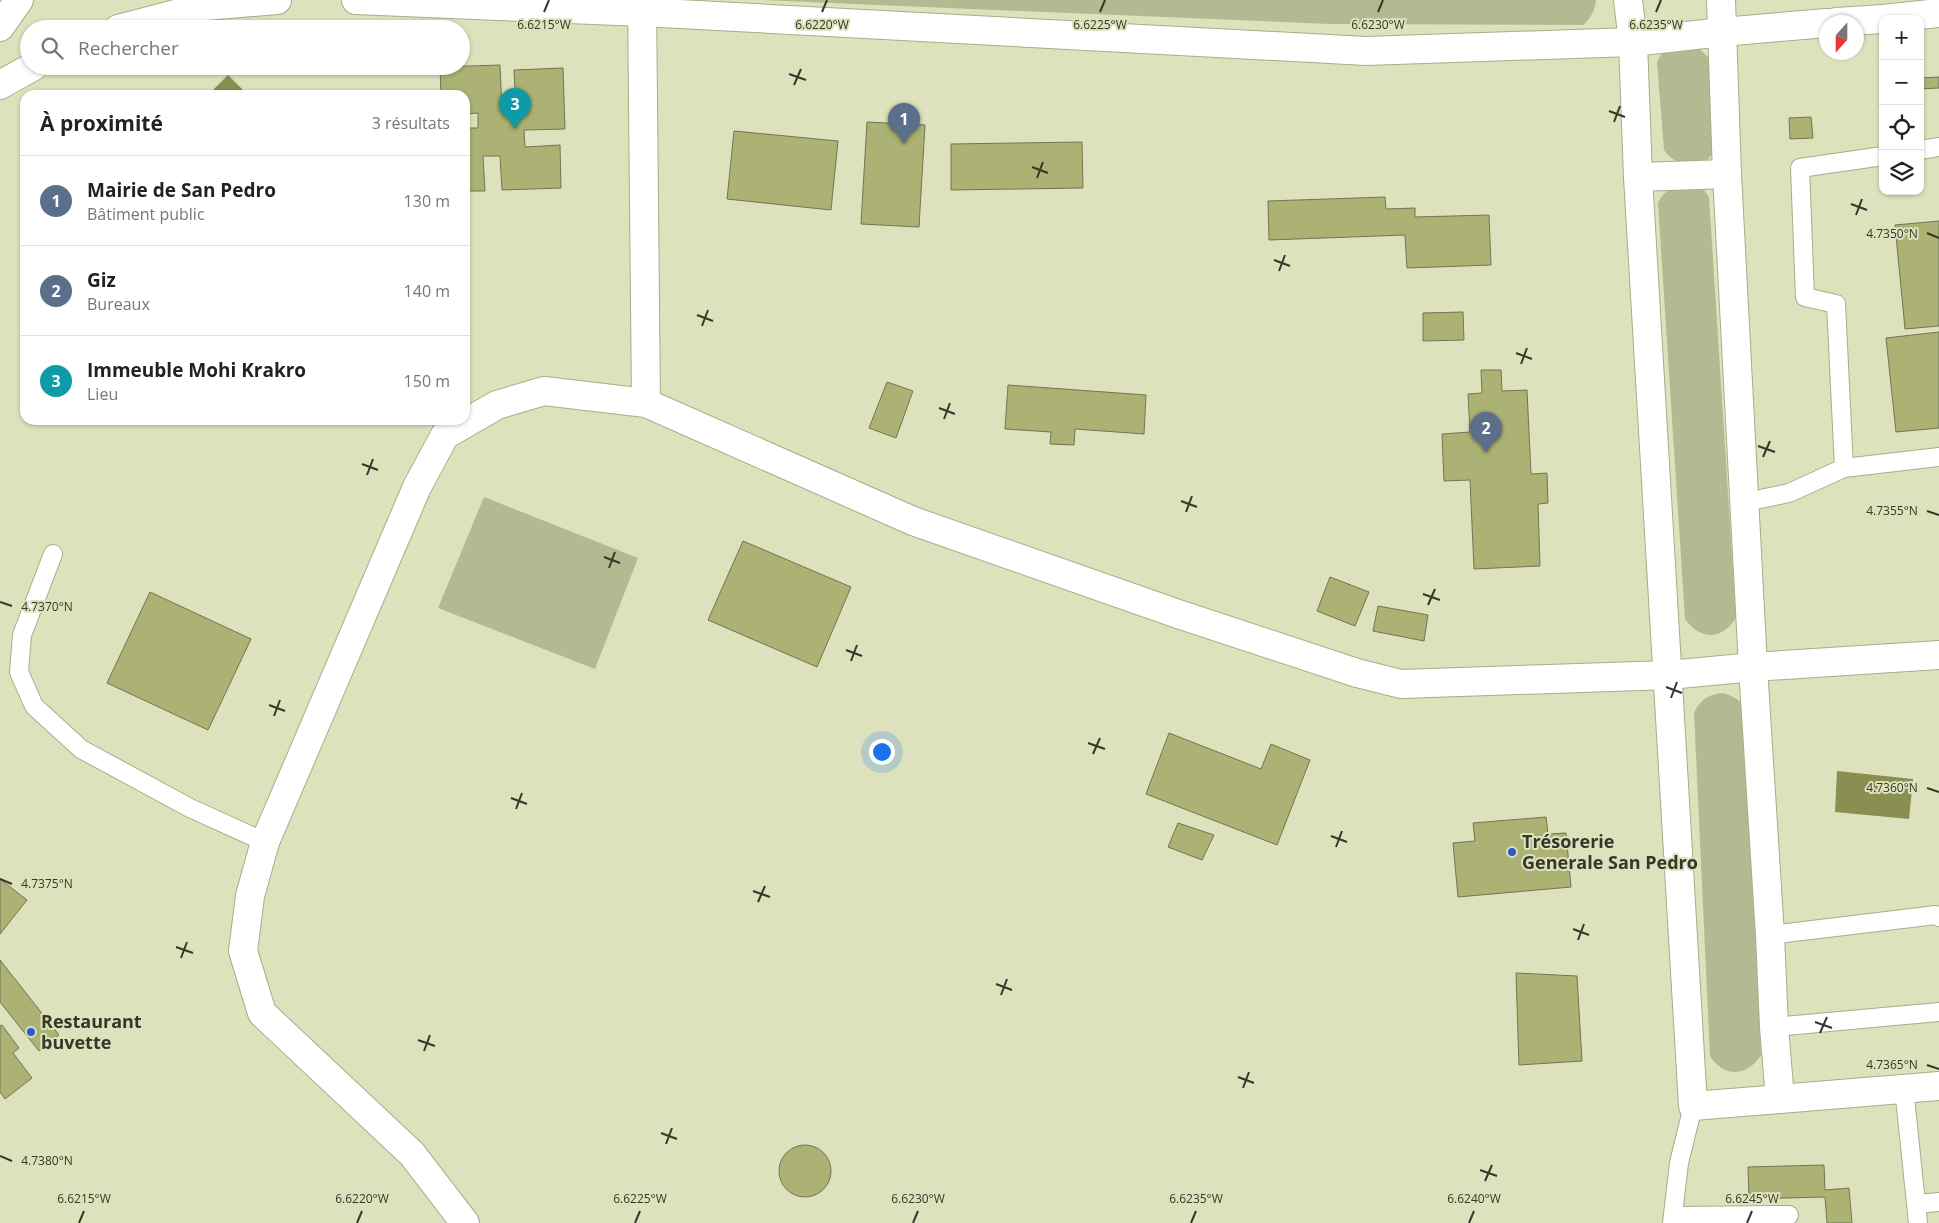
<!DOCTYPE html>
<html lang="fr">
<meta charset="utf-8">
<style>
:root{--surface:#fff;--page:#f6f6f6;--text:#222;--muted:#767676;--line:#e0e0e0;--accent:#2c5ac9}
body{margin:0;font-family:"Open Sans",sans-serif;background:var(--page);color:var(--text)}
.controls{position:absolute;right:15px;top:15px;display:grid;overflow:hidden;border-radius:10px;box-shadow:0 1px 4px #0004}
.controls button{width:45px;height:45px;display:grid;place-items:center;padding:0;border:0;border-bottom:1px solid var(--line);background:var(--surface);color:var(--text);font:25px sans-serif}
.compass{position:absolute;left:1819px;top:15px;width:45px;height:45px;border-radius:50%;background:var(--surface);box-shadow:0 1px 4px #0004;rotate:201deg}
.you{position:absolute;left:881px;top:751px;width:18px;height:18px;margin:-12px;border:4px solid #fff;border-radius:50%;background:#1a73e8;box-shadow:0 0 0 8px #1a73e833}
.badge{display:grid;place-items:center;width:32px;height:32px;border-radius:50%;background:var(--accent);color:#fff;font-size:16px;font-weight:700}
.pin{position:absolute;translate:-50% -41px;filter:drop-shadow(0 1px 2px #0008)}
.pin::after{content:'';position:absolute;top:26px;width:18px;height:15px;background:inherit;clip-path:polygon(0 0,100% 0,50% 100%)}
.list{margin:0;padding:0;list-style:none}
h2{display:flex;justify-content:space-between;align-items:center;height:65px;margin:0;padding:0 20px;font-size:21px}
h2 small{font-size:16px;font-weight:400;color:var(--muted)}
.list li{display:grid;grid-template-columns:32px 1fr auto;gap:15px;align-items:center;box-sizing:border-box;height:90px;padding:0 20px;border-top:1px solid var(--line)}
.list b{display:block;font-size:19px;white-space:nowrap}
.list p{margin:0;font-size:16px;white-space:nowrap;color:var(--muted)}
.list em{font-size:16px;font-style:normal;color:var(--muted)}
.icon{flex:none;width:28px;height:28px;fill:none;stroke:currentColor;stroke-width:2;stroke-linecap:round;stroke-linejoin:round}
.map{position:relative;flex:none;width:1939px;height:1223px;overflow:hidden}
.search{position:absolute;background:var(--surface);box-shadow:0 1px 4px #0004;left:20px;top:20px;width:450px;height:55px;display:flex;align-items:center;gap:12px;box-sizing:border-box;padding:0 18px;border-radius:28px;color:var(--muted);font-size:19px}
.panel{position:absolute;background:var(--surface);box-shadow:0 1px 4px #0004;left:20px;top:90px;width:450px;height:335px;border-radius:15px}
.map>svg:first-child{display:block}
.grass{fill:#b4b992}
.water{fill:#888f51}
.building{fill:#abb273;stroke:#717553}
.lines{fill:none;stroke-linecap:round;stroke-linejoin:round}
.service-casing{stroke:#a8ad89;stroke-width:20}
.minor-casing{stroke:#a8ad89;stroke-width:30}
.tertiary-casing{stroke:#a8ad89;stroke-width:30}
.service{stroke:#fff;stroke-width:18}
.minor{stroke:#fff;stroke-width:28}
.tertiary{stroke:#fff;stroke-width:28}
.ticks{fill:none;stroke:#353728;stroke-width:2}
.poi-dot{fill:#2c5ac9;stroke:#dde2bd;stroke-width:2}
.labels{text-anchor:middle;stroke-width:4;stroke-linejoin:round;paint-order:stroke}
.poi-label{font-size:18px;font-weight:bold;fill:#353728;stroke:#dde2bd;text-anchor:start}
.ticks-label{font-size:12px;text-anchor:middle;fill:#353728;stroke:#dde2bd;stroke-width:4;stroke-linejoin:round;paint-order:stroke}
</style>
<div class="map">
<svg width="1939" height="1223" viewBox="0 0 1939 1223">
<rect width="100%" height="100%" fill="#dde2bd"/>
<g class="grass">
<path d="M760 0H1596V1C1594 12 1591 18 1583 25L1329 24Z"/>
<path d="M1694 44 1708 57 1715 149 1710 157 1703 163C1685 163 1675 166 1664 150L1657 62C1666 43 1675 46 1694 44Z"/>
<path d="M1695 185 1704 190 1709 197 1736 618C1722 640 1701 641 1685 619L1658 203C1667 185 1677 188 1695 185Z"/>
<path d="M484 497 638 558 595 669 438 608Z"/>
<path d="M1722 693C1732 695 1738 699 1745 707L1761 1055C1747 1077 1724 1078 1710 1056L1694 713C1700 700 1707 695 1722 693Z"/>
</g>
<g class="water">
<path d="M228 75 248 95H208Z"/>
<path d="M1837 771 1913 779 1909 819 1835 812Z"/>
</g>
<g class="building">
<path d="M500 65 502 111H516L514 70 563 68 565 129 524 130 525 147 560 145 561 188 502 190 500 156H483L485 191H465V128H478V113L465 114V95H441L440 67Z"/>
<path d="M1939 77V88L1920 89V78Z"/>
<path d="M1811 117 1813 138 1790 139 1789 118Z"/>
<path d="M867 122 925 125 919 227 861 224Z"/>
<path d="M734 131 838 141 831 210 727 199Z"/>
<path d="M1082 142 1083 188 951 190V144Z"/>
<path d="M1385 197 1386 209 1415 208V217L1489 215 1491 265 1407 268 1405 235 1269 240 1268 201Z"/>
<path d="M1939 221V326L1905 329 1895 225Z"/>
<path d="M1463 312 1464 340 1423 341V313Z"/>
<path d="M1939 332V428L1896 432 1886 338Z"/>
<path d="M1481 370H1501L1502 391 1527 390 1531 474 1547 473 1548 503 1538 504 1540 566 1474 569 1470 480 1444 481 1442 434 1470 432 1468 394 1482 393Z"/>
<path d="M887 382 913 391 896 438 869 428Z"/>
<path d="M1008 385 1146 395 1144 434 1075 429 1074 445 1050 444 1051 432 1005 429Z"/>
<path d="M743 541 851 587 817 667 708 620Z"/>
<path d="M1330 577 1369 592 1355 626 1317 611Z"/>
<path d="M150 592 251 639 208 730 107 683Z"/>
<path d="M1378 606 1428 615 1424 641 1373 631Z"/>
<path d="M1169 733 1261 769 1271 744 1310 760 1277 845 1146 794Z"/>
<path d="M1546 817 1548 834 1566 833 1571 887 1458 897 1453 843 1475 841 1473 823Z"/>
<path d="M1178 823 1214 835 1202 860 1168 847Z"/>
<path d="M0 879 27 900 0 934Z"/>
<path d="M0 960 59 1035 39 1051 0 1002Z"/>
<path d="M1516 973 1577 976 1582 1061 1519 1065Z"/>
<path d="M2 1025 19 1048 13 1053 32 1078 5 1099 0 1092V1026Z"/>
<circle cx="805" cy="1171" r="26"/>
<path d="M1824 1165 1825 1190 1849 1188 1852 1223H1827L1825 1197 1749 1199 1748 1167Z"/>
</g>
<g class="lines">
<g class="service-casing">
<g id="service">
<path d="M1920 150 1939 147"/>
<path d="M1883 156 1800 168 1805 297 1836 304 1844 468 1939 457"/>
<path d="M1746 502 1789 493 1844 468"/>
<path d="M53 554 22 635 19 672 34 706 81 749 190 808 265 842"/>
<path d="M1770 935 1936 915 1939 917"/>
<path d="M1774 1027 1939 1012"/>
<path d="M1904 1088 1918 1223"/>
<path d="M1917 1204 1939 1202"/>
<path d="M1673 1216 1789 1215"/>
<path d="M1672 1223 1679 1163 1693 1106"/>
</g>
</g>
<g class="minor-casing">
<g id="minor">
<path d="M642 0 646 403"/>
<path d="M1628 0 1633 42 1638 177 1693 1106 1939 1086"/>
<path d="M1721 0 1727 174 1753 667 1770 935 1774 1027 1780 1099"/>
<path d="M1638 177 1727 174"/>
<path d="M465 1223 412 1154 262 1013 243 951 250 896 265 842 417 487 445 435 497 405 544 391 646 403 913 521 1178 614 1357 673 1401 684 1669 675 1753 667 1939 655"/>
</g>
</g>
<g class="tertiary-casing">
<g id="tertiary">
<path d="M356 0 642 12 1366 51 1633 42 1722 32 1826 23"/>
<path d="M1883 19 1939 13"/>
<path d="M1836 22 1883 19"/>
<path d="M0 27 19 0"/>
<path d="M118 29 206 6 277 0"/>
<path d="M0 85 34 66"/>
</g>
</g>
<use href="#service" class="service"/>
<use href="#minor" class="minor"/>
<use href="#tertiary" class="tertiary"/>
</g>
<path class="ticks" d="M544 12 549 0M822 12 827 0M1100 12 1105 0M1378 12 1383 0M1656 12 1661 0M789 74 806 80M794 85 801 69M1609 111 1625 117M1614 122 1620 106M1032 167 1048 173M1037 178 1043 162M1851 204 1867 210M1856 215 1862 199M1927 233 1939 238M1274 260 1290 266M1279 271 1285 255M697 315 713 321M702 326 708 310M1516 353 1532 359M1521 364 1527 348M939 408 955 414M944 419 950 403M1758 446 1775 452M1763 457 1770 441M362 464 378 470M367 475 373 459M1181 501 1197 507M1927 511 1939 515M1186 512 1192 496M604 557 620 563M609 568 615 552M1423 594 1440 600M0 602 12 606M1428 605 1435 589M846 650 862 656M851 661 857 645M1666 687 1682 693M1671 698 1677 682M269 705 285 711M274 716 280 700M1088 743 1105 749M1093 754 1100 738M1927 788 1939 792M511 798 527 804M516 809 522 793M1331 836 1347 842M1336 847 1342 831M0 879 12 884M753 891 770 897M758 902 765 886M1573 929 1589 935M1578 940 1584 924M176 947 193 953M181 958 187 942M996 984 1012 990M1001 995 1007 979M1815 1022 1832 1028M1820 1033 1827 1017M418 1040 435 1046M424 1051 430 1035M1927 1065 1939 1069M1238 1077 1254 1083M1243 1088 1249 1072M661 1133 677 1139M666 1144 672 1128M0 1156 12 1161M1480 1170 1497 1176M1485 1181 1492 1165M79 1223 84 1211M357 1223 362 1211M635 1223 640 1211M913 1223 918 1211M1191 1223 1196 1211M1469 1223 1474 1211M1747 1223 1752 1211"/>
<g class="poi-dot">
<circle cx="1512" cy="852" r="5"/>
<circle cx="31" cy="1032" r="5"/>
</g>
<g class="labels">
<g class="poi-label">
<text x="1522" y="848">Trésorerie<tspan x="1522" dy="21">Generale San Pedro</tspan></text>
<text x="41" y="1028">Restaurant<tspan x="41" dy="21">buvette</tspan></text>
</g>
</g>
<g class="ticks-label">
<text x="544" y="29">6.6215°W</text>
<text x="822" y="29">6.6220°W</text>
<text x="1100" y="29">6.6225°W</text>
<text x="1378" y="29">6.6230°W</text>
<text x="1656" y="29">6.6235°W</text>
<text x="1892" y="238">4.7350°N</text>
<text x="1892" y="515">4.7355°N</text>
<text x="47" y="611">4.7370°N</text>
<text x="1892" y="792">4.7360°N</text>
<text x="47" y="888">4.7375°N</text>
<text x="1892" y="1069">4.7365°N</text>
<text x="47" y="1165">4.7380°N</text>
<text x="84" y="1203">6.6215°W</text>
<text x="362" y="1203">6.6220°W</text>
<text x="640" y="1203">6.6225°W</text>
<text x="918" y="1203">6.6230°W</text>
<text x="1196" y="1203">6.6235°W</text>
<text x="1474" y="1203">6.6240°W</text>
<text x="1752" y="1203">6.6245°W</text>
</g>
</svg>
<div class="controls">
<button>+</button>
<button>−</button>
<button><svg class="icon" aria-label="locate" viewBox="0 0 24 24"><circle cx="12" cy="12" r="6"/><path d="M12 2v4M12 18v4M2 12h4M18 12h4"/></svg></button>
<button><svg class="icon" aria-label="layers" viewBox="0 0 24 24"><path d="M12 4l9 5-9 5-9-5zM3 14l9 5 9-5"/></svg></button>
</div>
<svg class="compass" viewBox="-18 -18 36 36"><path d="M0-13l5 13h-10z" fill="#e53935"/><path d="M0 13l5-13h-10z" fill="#767676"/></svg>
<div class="you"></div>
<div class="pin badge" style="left:904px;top:144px;background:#5c6f8a">1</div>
<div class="pin badge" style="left:1486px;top:453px;background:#5c6f8a">2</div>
<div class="pin badge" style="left:515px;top:129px;background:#0f9aa8">3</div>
<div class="search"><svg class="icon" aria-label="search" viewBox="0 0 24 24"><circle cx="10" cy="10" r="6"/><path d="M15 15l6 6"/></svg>Rechercher</div>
<section class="panel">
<h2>À proximité<small>3 résultats</small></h2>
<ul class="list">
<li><span class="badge" style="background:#5c6f8a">1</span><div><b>Mairie de San Pedro</b><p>Bâtiment public</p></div><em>130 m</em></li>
<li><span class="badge" style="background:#5c6f8a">2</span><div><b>Giz</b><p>Bureaux</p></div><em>140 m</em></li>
<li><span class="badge" style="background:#0f9aa8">3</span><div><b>Immeuble Mohi Krakro</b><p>Lieu</p></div><em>150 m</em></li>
</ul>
</section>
</div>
